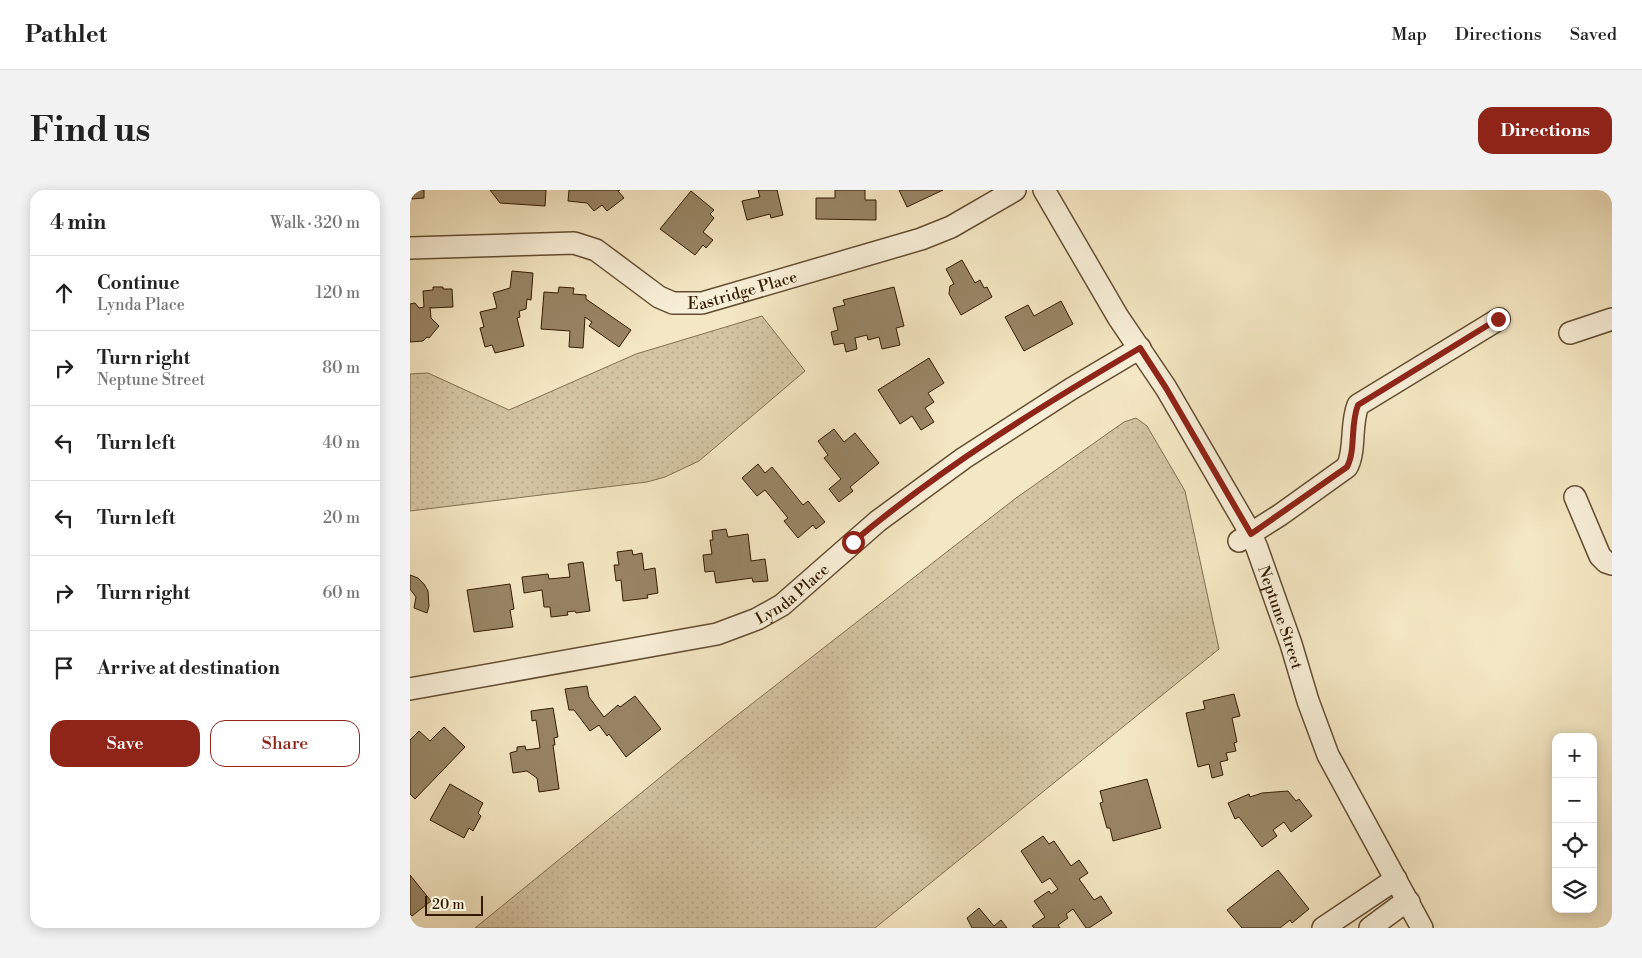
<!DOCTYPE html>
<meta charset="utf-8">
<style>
:root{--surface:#fff;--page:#f2f2f2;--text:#222;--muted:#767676;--line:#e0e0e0;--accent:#8f2418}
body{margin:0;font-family:"Libre Bodoni",serif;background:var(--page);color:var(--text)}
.controls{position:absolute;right:15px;bottom:15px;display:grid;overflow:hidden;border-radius:10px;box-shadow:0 2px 12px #0003}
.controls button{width:45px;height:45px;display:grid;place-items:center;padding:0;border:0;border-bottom:1px solid var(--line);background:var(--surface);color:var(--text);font:25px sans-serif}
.scale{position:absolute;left:15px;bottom:12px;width:58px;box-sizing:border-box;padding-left:5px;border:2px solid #341b00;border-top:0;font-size:14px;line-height:18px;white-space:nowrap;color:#341b00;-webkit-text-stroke:4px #f8efd8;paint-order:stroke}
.stop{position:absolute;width:15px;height:15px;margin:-11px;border:4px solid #8f2418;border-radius:50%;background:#fff}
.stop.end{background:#8f2418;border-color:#fff;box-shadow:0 1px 5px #0008}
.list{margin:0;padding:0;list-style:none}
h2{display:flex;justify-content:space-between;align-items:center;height:65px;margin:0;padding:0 20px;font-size:21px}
h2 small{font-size:16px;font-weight:400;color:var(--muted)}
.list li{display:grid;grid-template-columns:32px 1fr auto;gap:15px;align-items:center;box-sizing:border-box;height:75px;padding:0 20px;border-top:1px solid var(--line)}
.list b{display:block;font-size:19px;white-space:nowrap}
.list p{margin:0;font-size:16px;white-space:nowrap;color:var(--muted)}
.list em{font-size:16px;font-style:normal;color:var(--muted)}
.actions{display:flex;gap:10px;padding:15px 20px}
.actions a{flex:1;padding:11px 0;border:1px solid var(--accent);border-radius:15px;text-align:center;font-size:18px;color:var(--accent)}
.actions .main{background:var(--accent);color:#fff}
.icon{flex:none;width:28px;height:28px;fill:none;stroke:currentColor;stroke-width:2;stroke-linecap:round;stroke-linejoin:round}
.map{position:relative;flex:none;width:1202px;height:738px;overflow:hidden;border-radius:15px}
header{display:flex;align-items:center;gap:30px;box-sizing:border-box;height:70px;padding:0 25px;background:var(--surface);border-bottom:1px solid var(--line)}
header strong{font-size:24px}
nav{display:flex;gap:28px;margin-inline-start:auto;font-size:18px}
.intro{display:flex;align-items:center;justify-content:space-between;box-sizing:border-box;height:120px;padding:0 30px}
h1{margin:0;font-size:35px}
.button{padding:12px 22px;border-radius:15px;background:var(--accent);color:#fff;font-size:18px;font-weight:700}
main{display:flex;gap:30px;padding:0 30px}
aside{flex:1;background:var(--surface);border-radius:15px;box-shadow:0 2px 12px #0003}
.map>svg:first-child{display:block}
.grass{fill:url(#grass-dots);stroke:#847051}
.building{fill:#988565;stroke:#341b00}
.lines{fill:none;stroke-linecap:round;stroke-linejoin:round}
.minor-casing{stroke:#644e31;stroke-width:24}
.minor{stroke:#f8efd8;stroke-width:21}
.route{stroke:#8f2418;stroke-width:6}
.labels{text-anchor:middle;stroke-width:4.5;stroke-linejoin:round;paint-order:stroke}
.street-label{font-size:16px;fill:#341b00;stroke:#f8efd8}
</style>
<header>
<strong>Pathlet</strong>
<nav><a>Map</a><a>Directions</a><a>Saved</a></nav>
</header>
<div class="intro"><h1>Find us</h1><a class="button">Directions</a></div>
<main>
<aside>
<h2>4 min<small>Walk · 320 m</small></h2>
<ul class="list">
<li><svg class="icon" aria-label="ahead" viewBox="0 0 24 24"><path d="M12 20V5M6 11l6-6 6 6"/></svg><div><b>Continue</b><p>Lynda Place</p></div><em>120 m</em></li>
<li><svg class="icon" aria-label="right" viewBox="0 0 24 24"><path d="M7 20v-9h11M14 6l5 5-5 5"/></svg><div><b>Turn right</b><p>Neptune Street</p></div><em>80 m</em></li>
<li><svg class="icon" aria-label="left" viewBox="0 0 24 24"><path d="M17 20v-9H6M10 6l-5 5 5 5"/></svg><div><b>Turn left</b></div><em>40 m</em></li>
<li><svg class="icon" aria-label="left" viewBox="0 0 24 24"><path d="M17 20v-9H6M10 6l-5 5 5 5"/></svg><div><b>Turn left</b></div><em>20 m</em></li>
<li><svg class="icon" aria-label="right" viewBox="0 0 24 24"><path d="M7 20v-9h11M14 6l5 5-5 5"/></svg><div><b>Turn right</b></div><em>60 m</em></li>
<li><svg class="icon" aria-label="arrive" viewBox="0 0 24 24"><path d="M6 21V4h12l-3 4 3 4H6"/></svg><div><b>Arrive at destination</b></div></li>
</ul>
<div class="actions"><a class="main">Save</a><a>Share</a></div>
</aside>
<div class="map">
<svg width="1202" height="738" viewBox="0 0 1202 738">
<defs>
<pattern id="grass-dots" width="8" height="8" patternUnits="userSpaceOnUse" patternTransform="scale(1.25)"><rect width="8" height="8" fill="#d3c4a2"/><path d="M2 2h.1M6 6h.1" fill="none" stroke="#b6a88a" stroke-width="1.8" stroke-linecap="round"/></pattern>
</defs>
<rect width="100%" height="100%" fill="#f4e7c3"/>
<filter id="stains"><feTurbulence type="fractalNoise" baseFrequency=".004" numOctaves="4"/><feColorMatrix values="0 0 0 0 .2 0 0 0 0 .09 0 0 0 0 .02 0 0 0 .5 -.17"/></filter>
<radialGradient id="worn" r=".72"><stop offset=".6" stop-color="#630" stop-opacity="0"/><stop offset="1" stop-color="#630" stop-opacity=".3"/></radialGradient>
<g class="grass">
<path d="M352 126 395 181 289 271 255 287 237 292 0 321V184L18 183 99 220 226 164Z"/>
<path d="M726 228 737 236 775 301 809 459 465 738H65L316 534 606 308 714 232Z"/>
</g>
<g class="building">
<path d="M0 0H14V8L2 9Z"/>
<path d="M80 0H136L135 16 90 13Z"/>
<path d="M159 0H210L208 1 214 8 197 21 192 15 184 21 177 13 158 11Z"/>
<path d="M348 0H367L373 25 361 28 360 24 337 30 332 11 350 7Z"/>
<path d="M425 0H455V10H466V30L406 29V8H425Z"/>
<path d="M489 0H533L497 17Z"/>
<path d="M281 1 304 20 300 24 304 28 293 42 303 50 296 58 293 55 285 65 250 39Z"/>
<path d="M552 70 565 93 570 90 574 98 577 97 582 107 551 125 539 104 540 96 544 94 536 79Z"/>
<path d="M102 81 123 83 121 110 117 109 116 119 109 121 110 127 107 128 114 156 85 163 82 155 75 157 70 138 74 137 70 122 87 118 83 103 100 98Z"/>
<path d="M23 97H33V99H42L43 117 21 118 20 117 21 128 29 136 19 148 17 147 13 151 0 152V114L5 113 9 118 14 117 13 101 23 100Z"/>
<path d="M149 97 164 98 163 104 176 105V109L221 140 209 157 179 136 182 132 175 127 173 158 159 157 160 141 131 139 134 102 148 103Z"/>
<path d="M484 97 494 136 486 138 490 155 472 159 469 147 458 150 457 145 445 148 447 159 436 162 434 153 424 155 421 142 428 140 423 118 435 115 433 110Z"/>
<path d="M651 111 663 134 614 161 595 127 618 115 624 126Z"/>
<path d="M519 168 534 193 518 203 524 212 515 218 524 232 511 240 502 226 490 234 468 200Z"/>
<path d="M424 239 434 252 445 243 469 273 440 297 443 301 429 312 419 299 431 289 414 268 418 265 408 251Z"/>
<path d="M348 274 355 283 362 277 393 315 398 311 415 332 406 339 403 335 388 348 374 331 378 328 355 300 347 306 332 288Z"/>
<path d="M316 339 318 347 338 344 341 371 355 369 358 391 343 392 342 388 306 393 304 381 295 382 293 365 302 364 300 350H303L302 341Z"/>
<path d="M222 360 223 365 232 363 234 380 245 378 248 403 237 405 238 408 213 411 211 390 206 391 204 375H209L207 362Z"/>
<path d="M173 372 180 421 166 423 165 421 157 422 158 425 141 427 140 417H134L132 400 114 403 112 387 138 384 139 389 160 387 158 374Z"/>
<path d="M0 385 8 388 14 394 18 401 19 416 17 423 4 418 6 407 0 399Z"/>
<path d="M100 394 104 419 100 420 103 437 64 442 57 400Z"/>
<path d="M177 496 179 507 194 527 208 515 210 517 225 506 251 539 216 567 199 544 197 546 189 535 180 541 164 520H159L155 499Z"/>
<path d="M824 504 830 526 822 528 827 552 824 553 826 561 816 563 818 570 810 572 813 585 802 588 799 574 788 577 776 523 795 519 793 511Z"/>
<path d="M143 518 148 547 144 548 145 555H143L149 599 129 602 127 588 117 581 103 583 100 563 107 561V557L115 556 116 560 130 558 126 530 122 531 121 521Z"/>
<path d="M34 537 55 557 5 609 0 604V550L9 541 20 551Z"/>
<path d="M737 589 751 638 703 651 700 638H697L690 613 693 612 690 601Z"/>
<path d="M40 594 73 613 68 623 71 626 63 641 59 638 54 648 20 630Z"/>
<path d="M878 601 886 611 889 609 902 626 881 642 874 632 863 640 867 646 852 657 829 627 825 629 818 613 839 604 840 607 852 603Z"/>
<path d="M633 646 639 654 644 651 661 676 669 670 678 683 669 689 684 710 691 706 702 723 679 738H676L663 719 656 724 658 728 648 735 650 738H624L622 736 635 727 624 711 639 701 641 704 648 699 640 688 632 693 611 661Z"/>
<path d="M868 680 899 719 882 733 880 730 870 738H832L817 720Z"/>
<path d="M0 685 21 711 2 726 0 724Z"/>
<path d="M569 718 584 736 591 730 597 738H562L557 728Z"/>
</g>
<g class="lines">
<g class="minor-casing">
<g id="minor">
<path id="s1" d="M634 0 708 127 756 198 841 344 847 358 881 454 898 511 918 565 1012 738"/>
<path id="s2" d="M0 58 164 53 186 60 249 107 263 113H292L511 49 541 37 605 0"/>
<path d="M1160 143 1202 129"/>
<path d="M1165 307 1190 366 1196 372 1202 374"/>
<path d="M829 351 870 325 937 277C946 260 940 235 948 215L1089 129"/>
<path id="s3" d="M0 499 307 444 347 429 372 415 468 331 554 268 661 199 730 158"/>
<path d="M913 738 986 689"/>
<path d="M960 738 987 718 999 712"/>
</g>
</g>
<use href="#minor" class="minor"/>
</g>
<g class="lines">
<path class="route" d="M443 352C531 278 631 216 730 158L756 198 841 344 937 277C946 260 940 235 948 215L1088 129"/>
</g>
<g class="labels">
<g class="street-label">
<text dy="6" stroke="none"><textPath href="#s2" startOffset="352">Eastridge Place</textPath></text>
<text dy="6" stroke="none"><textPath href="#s3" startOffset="398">Lynda Place</textPath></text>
<text dy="6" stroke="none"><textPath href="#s1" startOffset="490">Neptune Street</textPath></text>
</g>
</g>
<rect width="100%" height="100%" filter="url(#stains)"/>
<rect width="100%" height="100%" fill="url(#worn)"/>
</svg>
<div class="controls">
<button>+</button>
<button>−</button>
<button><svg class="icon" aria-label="locate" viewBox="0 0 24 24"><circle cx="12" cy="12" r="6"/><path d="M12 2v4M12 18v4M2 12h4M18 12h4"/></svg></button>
<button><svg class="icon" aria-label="layers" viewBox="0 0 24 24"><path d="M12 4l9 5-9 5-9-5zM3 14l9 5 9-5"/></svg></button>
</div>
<div class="scale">20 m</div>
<div class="stop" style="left:443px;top:352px"></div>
<div class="stop end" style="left:1088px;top:129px"></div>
</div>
</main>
